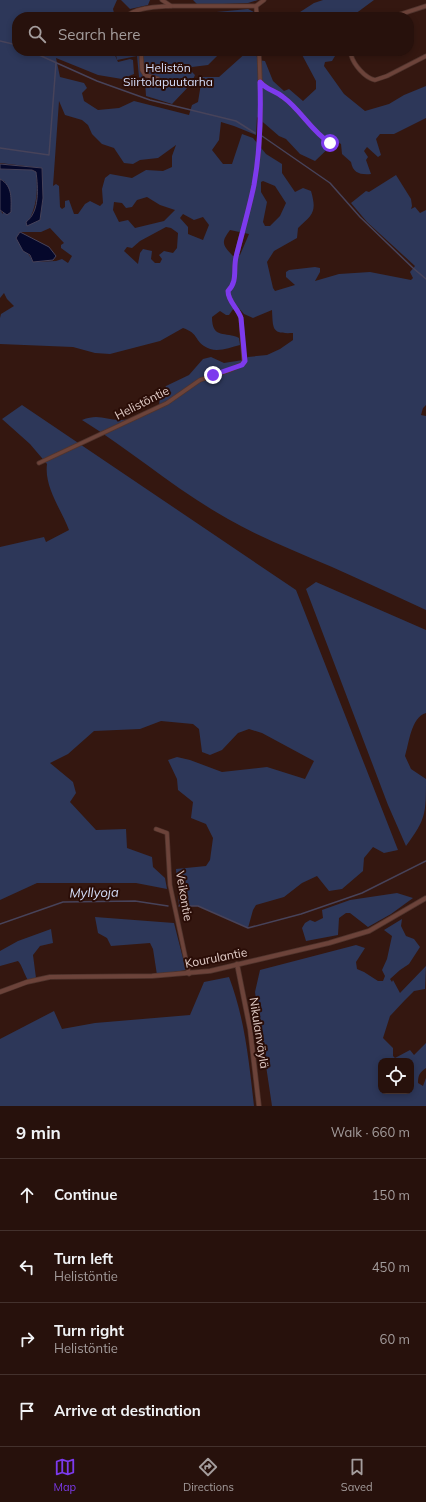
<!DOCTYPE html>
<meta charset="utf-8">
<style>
:root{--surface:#27110c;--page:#2f1a15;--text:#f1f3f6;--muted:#a49d9d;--line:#43312d;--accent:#7c3aed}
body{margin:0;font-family:Mulish,sans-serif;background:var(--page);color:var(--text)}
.controls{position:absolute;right:12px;bottom:12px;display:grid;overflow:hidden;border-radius:8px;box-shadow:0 2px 6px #0003}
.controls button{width:36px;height:36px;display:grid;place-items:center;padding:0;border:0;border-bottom:1px solid var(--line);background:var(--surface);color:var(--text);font:20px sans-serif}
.stop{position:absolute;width:12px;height:12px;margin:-9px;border:3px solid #7c3aed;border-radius:50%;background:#fff}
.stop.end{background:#7c3aed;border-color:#fff;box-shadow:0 1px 4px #0008}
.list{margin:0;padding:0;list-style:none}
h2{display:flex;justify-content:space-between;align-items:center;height:52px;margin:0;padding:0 16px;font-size:17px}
h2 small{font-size:13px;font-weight:400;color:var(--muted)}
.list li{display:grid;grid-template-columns:26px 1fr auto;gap:12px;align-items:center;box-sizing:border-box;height:72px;padding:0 16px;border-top:1px solid var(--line)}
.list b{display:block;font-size:15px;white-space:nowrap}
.list p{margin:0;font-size:13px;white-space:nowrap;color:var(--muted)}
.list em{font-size:13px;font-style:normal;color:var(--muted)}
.icon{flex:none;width:22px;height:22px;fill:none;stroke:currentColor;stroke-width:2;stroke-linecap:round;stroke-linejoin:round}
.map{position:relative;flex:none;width:426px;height:1106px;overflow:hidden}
.search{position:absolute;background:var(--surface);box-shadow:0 2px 6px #0003;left:12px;right:12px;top:12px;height:44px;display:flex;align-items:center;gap:10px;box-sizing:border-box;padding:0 14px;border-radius:16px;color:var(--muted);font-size:15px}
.sheet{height:340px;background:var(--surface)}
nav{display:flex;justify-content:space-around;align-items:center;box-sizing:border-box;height:56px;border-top:1px solid var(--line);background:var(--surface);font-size:11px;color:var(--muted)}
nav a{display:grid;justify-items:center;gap:2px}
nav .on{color:var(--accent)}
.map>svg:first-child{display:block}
.green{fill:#2d3759;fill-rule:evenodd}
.water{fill:#05082b;stroke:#47435a}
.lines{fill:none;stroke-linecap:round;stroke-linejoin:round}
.stream{stroke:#47435a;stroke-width:1.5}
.minor-casing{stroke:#50342d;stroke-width:5}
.tertiary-casing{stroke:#50342d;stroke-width:5.5}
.minor{stroke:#6c433a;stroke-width:3.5}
.tertiary{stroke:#6c433a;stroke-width:4}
.route{stroke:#7c3aed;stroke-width:5}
.labels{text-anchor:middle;stroke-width:4;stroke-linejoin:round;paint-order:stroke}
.park-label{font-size:12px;fill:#d4ddfa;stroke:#2a0d07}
.street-label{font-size:12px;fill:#e2cdc8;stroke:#2a0d07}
.water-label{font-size:13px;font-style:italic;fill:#d5dffb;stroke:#2a0d07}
</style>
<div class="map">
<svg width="426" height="1106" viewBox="0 0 426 1106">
<rect width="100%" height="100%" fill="#341710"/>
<g class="green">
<path d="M0 0H117L113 9 115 17H17V51H113L118 62 130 59 133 60 134 74 129 76 128 80 98 75 56 58 60 77 84 83 87 88 82 93 84 101 98 110 119 108 134 101 189 115 192 105 198 102 202 77H219L248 51H255L258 60 265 61 273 81 284 91 289 89 303 101 316 89V81L300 51H347L346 55 335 56 332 61 325 62 324 66 344 94 365 111 389 104 404 95 426 86V118L394 134H380L376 139 381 155 378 157 367 147 364 151 368 157 366 160 371 174C360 175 353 173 351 162L342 154 341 144 336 141 315 161 300 154 286 139 279 136 257 117 256 135 234 126 221 122 219 140 212 150 223 164H232L242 134 253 138 266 154 282 164V173L295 192 303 188 311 191C317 212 313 214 298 228L297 238 274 251 267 262 273 288 275 291 295 285 286 277V272L289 270 315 267 320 268V272L315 281 339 274 370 272 411 280 413 278 410 272 415 266 367 222 351 203 366 191 369 192 396 175 411 199 412 206 411 209 415 207 420 213 426 210V405L423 408 421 415 426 416V610C395 596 364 581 332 567 297 552 261 538 228 519 176 490 132 451 82 420 100 413 106 421 123 420 134 419 148 411 159 406L160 396 166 386 189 375 203 359 211 357 224 363 243 360 248 357 267 355 280 349 293 340V333C272 334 273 330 272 310L253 318 244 314 236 305 229 315H226L220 311 212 317C212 340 226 331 239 338L240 345C228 348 215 354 204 346 194 339 199 334 183 328L160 341 110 354 95 353 73 347 0 344V318L1 314 14 306 7 299 4 293 0 298V210L3 214 5 182 0 179V169L32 170 36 172C38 190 37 205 29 220H40L43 198 42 168 0 163ZM59 101 65 115 82 120 88 125 92 134 102 144 114 148 124 163 133 164 140 160 158 158 176 145 172 156V167L163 171 146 170 132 178 110 174 105 178 102 189 103 203 100 206 90 201 85 204 78 214H74L69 200 65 201V207L62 209 60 207 59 186 56 184 53 186ZM263 181 275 186 286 203 280 216 270 226H265L263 222 267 202 261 192V182ZM147 197 160 205 175 210 164 221 135 228 128 220 119 222 113 210 114 202 122 203 126 208 132 207 137 200ZM183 214 194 220 203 217 209 225 203 240 188 234V227L180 218ZM166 227 171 228 178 233 177 248 173 253 164 251 159 255 162 259 160 263H155L151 259 152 251 143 249 140 253 138 264 124 251 127 247 132 248 140 241ZM50 228 64 243 61 245V248L72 256 68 263 62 259 56 261 33 262C29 253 22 248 16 238L20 232H41ZM230 230 249 234 240 255 233 256C222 245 221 242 230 230Z"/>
<path d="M121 0H150L148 5 130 9Z"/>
<path d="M189 0H258L248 3 198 5 193 0Z"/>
<path d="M323 0H374L351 17H295L297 14 314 3Z"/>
<path d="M248 9 254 12 253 17H185V15Z"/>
<path d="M119 51H222L208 65 192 67 190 70 195 75 191 84 172 104 146 96 145 80 139 77 137 56 117 60 116 55Z"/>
<path d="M22 405 296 590 398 850 384 853 373 847 364 858 363 871 342 889 329 891 317 876 302 883 284 897 256 905 253 910 248 928 198 906H179L176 869 206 866 210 860 213 838 206 824 191 818 193 802 178 790 177 779 168 760 177 757 190 760 222 772 267 767 305 779 314 761 262 733 249 729 238 733 222 750 210 755 202 752 199 729 193 724 161 721 140 729 94 731 68 754 50 763 73 782 76 793 70 802 96 830 126 829 127 848 152 857 153 867 165 878 167 889 136 883H37L0 900V547L44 537 46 542 69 530C61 509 44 487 47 464L30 444 2 419Z"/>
<path d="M316 582 426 630V713C411 717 409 744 405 756L411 769 426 779C426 814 426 819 406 846L388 805 306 589Z"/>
<path d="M397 893 413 898 391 914 368 927 350 913H346L339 918 338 935 306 941 302 928 305 923 310 920 315 922 323 918 322 910 350 900Z"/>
<path d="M95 917 174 923 186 970 157 975 153 949 150 943 111 946 107 938 98 933Z"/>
<path d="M402 919 401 926 406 936 414 939 420 947 409 964 400 970 390 979 392 982 393 980 400 993 426 966 425 989 414 991 405 1000 390 1016 383 1038 393 1048V1056L395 1058 410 1050 414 1055 426 1043V1068C420 1072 418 1075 418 1083L423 1086 426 1078V1106H272L255 992 260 970 356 945 365 948 356 962 357 969 364 972 378 981H383L385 976 382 970 387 959 392 936 384 930ZM381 1061H411V1091H381Z"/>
<path d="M51 929 53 943 40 946 33 955 36 978 28 980C24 974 22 965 18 961L0 966V951L18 941Z"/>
<path d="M229 977C245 1019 249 1062 254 1106H0V1039L54 1011 62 1029 95 1023 190 1015 204 982Z"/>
</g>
<g class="water">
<path d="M0 164 42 168 43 198 40 220 27 226 26 222C40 212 38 187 36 172L32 170 0 169Z"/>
<path d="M0 179C13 186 11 199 11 212L7 215 0 210Z"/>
<path d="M20 232 49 247 56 256 53 260 33 262 30 255 23 251 16 238Z"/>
</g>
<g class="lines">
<g class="stream">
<path d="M0 41 17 45"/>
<path d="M30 51 97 81 150 100 236 121 255 133"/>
<path d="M262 136 330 183 360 217 413 268 426 279"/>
<path d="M0 148 49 155 56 63"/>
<path d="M179 906H198L248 928 301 914 362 893 426 861"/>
<path d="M0 924 63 902 135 901 168 906"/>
</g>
<g class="minor-casing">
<g id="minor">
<path d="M162 0 171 6H256"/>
<path d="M126 17C135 7 158 7 171 6"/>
<path d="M257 17 256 6 264 0"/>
<path d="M392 17 426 6"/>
<path d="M141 51 142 70 145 75 158 79"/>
<path d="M352 51 351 55C354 65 365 78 375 80L387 76 426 56"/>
<path d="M261 82C268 91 275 90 283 97 301 110 311 131 330 143"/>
<path d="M39 463 167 403 200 380 230 370 244 363 241 318C238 308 228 302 228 291 238 281 233 270 236 257 242 233 249 209 254 185 262 142 261 95 259 51"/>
<path d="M156 829 167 833 170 885 189 974"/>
</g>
</g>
<g class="tertiary-casing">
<g id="tertiary">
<path d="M237 964 250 1029 259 1106"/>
<path d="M0 992 27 982 50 977 152 976 210 971 329 943 369 931 426 898"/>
</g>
</g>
<use href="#minor" class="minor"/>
<use href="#tertiary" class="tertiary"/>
</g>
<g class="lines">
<path class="route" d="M213 375 242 365 245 361 241 318C238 308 228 302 228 291 238 281 233 270 236 257 242 233 249 209 254 185 260 152 261 115 260 82 268 91 275 90 283 97 301 110 311 131 330 143"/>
</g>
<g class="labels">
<g class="park-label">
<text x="168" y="72">Helistön<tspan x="168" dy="14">Siirtolapuutarha</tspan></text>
</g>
<g class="street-label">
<text transform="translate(142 403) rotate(-27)" y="4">Helistöntie</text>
<text transform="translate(184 896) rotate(80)" y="4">Veikontie</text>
<text transform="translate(216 958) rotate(-11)" y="4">Kourulantie</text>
<text transform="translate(259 1033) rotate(81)" y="4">Nikulanväylä</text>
</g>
<g class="water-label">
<text transform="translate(94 892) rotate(-1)" y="5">Myllyoja</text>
</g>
</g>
</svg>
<div class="controls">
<button><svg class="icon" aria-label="locate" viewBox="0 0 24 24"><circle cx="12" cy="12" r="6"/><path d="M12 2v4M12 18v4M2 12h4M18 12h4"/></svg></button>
</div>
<div class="stop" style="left:330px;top:143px"></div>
<div class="stop end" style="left:213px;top:375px"></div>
<div class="search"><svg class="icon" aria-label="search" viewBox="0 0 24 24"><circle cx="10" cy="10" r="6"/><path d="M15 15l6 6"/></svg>Search here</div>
</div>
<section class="sheet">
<h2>9 min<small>Walk · 660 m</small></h2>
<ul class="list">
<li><svg class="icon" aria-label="ahead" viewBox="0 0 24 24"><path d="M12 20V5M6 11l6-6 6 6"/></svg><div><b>Continue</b></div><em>150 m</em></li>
<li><svg class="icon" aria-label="left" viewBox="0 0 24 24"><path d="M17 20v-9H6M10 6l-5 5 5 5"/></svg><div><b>Turn left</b><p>Helistöntie</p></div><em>450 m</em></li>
<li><svg class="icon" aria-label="right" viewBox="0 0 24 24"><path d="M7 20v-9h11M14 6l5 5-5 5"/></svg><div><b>Turn right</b><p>Helistöntie</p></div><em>60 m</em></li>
<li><svg class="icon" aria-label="arrive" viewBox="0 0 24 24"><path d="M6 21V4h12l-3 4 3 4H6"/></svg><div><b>Arrive at destination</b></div></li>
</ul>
</section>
<nav>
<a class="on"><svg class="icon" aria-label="map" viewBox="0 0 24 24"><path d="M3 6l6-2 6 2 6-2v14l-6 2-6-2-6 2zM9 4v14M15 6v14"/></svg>Map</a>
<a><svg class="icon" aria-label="directions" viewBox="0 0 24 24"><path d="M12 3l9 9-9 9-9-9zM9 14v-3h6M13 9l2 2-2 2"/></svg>Directions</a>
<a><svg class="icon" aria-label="saved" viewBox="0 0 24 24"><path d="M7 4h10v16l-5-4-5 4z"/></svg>Saved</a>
</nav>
